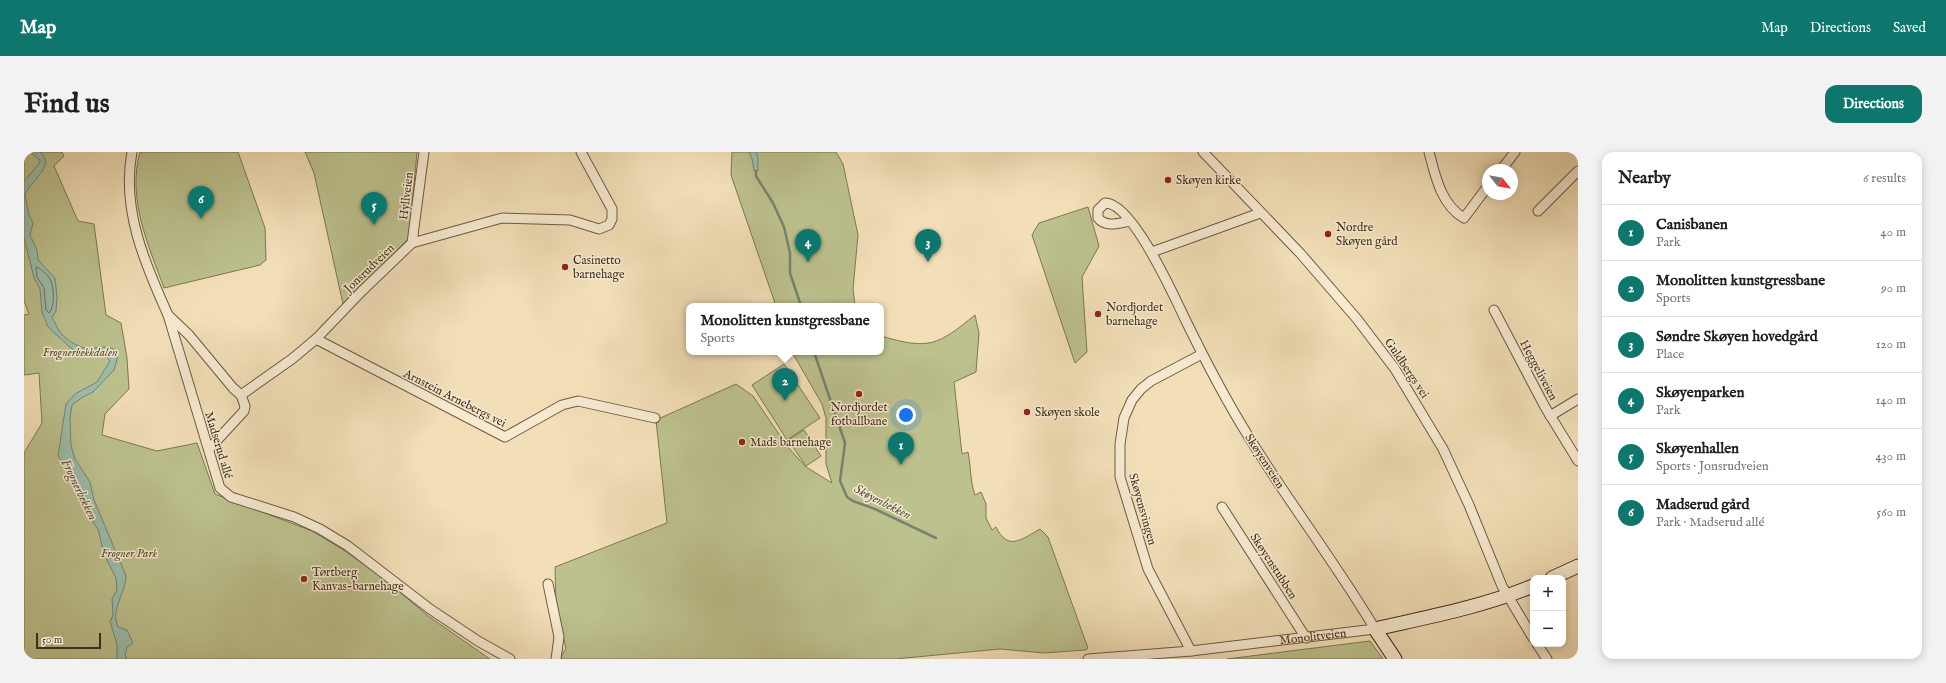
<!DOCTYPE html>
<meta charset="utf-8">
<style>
:root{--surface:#fff;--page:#f2f2f2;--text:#202124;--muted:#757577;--line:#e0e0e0;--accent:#0f766e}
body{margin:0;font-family:"IM FELL English",serif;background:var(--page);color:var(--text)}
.controls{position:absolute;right:12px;bottom:12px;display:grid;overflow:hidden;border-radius:8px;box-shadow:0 2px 10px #0003}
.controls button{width:36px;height:36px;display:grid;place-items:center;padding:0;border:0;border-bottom:1px solid var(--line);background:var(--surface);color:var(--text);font:20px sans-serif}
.compass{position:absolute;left:1458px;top:12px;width:36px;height:36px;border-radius:50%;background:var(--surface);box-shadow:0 2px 10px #0003;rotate:121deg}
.scale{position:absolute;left:12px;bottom:10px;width:65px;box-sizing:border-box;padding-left:4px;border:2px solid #402d1a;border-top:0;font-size:11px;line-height:14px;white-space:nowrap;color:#402d1a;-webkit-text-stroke:3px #f7ead1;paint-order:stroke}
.you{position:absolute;left:882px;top:263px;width:14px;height:14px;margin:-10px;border:3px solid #fff;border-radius:50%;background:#1a73e8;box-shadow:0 0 0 6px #1a73e833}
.badge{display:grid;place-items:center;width:26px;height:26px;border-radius:50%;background:var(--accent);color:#fff;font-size:13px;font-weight:700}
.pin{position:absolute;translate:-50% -33px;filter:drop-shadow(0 1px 2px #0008)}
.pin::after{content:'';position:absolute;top:21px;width:14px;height:12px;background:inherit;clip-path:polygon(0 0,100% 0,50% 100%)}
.popup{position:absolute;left:662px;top:151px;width:198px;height:52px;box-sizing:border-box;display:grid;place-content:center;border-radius:8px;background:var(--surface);filter:drop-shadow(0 1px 3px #0005);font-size:13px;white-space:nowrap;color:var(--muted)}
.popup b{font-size:15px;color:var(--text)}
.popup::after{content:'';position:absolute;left:50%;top:100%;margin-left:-8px;border:8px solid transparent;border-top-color:var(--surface)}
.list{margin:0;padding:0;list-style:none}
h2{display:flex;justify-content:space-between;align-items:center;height:52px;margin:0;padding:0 16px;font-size:17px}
h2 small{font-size:13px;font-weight:400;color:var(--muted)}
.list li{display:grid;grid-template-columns:26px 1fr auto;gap:12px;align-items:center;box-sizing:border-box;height:56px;padding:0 16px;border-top:1px solid var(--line)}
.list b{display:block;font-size:15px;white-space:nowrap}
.list p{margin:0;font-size:13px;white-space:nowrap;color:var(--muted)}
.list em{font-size:13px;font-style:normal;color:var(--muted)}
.map{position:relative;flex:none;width:1554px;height:507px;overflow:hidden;border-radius:12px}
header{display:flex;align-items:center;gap:24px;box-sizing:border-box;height:56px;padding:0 20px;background:var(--accent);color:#fff}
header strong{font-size:19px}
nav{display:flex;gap:22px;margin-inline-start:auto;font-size:14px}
.intro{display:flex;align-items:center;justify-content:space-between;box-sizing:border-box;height:96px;padding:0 24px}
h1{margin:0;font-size:28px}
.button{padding:10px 18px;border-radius:12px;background:var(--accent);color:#fff;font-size:14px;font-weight:700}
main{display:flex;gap:24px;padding:0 24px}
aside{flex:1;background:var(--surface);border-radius:12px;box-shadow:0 2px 10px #0003}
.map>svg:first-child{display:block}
.green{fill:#bcc18e;stroke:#7e7754}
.water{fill:#9cbdab;stroke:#778371}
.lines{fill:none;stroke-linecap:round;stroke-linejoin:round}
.shore{stroke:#6e7562;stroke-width:1}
.stream{stroke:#778371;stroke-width:2.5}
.street-casing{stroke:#6c5a42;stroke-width:11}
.secondary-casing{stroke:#402d1a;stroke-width:15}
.street{stroke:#f7ead1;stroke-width:9}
.secondary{stroke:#f7ead1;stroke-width:13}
.poi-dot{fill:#8f2418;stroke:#f7ead1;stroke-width:1.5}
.labels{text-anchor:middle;stroke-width:3;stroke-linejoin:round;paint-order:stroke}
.poi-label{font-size:12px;fill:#402d1a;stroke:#f7ead1;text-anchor:start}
.street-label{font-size:12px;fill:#402d1a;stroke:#f7ead1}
.park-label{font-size:12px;font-style:italic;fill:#594b31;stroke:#f7ead1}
.water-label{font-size:13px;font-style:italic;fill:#57513e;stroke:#f7ead1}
</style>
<header>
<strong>Map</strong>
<nav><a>Map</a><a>Directions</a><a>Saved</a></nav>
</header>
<div class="intro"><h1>Find us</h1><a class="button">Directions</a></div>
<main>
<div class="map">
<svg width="1554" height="507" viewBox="0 0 1554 507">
<rect width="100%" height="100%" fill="#f2dfb8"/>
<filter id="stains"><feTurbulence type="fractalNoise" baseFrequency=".005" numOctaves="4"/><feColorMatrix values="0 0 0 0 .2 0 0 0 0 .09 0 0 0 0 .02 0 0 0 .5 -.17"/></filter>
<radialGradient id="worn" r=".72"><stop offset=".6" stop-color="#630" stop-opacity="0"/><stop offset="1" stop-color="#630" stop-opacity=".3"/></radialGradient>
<g class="green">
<path d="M0 0H38L40 4 30 14 54 69 70 72 82 163 97 171 103 206 105 237 81 262 78 283 133 299 173 291 191 342 288 379 318 397 359 426 404 464 466 507H0V301L18 271 15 221 0 223V163L5 162 0 149Z"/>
<path d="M116 0H214L241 76 242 108 236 113 140 136C124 92 103 47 116 0Z"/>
<path d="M281 0H393L385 86 319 152 290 21Z"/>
<path d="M708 0H812L819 12 834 83 829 137 831 154H752L707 23Z"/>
<path d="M1064 55 1075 94 1058 125 1063 200 1051 211 1008 83 1015 71Z"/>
<path d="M951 163 955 181 952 220 930 230 938 302 944 300C947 315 946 329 951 343L957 340 962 352V366L968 378 972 375C984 400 998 387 1016 377L1024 385 1064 496 1062 498 1020 501 976 497 871 507H536L542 496 532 455 531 415 643 371 632 268 712 232 729 244 763 294 782 315 808 331 802 312V266L798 252 768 200H857V184C905 198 913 194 951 163Z"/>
<path d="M760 212 796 266 763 288 728 233Z"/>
<path d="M780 278 797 304 782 314 764 288Z"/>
<path d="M1346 489 1359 507H1203Z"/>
</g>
<g class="water">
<path d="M6 0H16C33 14 5 30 1 43L5 63 9 71 6 83 13 98 14 108 31 126 33 145 32 159 28 165C31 170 32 174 35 179 39 185 53 195 61 196 70 198 91 189 94 204L90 218 69 240 59 245 48 253 46 266 47 294 51 307 66 330 70 348 102 424C102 441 86 457 94 475L103 478 109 491 103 495 101 503 103 507H93V492L86 470 89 463 88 447 93 438 92 426 80 402 74 377 66 366 54 333 47 320 34 304 42 252 51 242 73 230 86 209 82 204 73 200 59 202 48 197 24 175 18 160 16 137 10 126 0 85V29L15 12 16 8Z"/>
<path d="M725 0H732L734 5V19H730L728 7Z"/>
</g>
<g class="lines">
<path class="shore" d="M13 115C17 117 25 124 27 129 30 137 31 155 25 161L22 158 20 136 13 125 12 117Z"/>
<g class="stream">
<path d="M732 19V24L749 51 760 75 766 101V121L777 154"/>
<path d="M790 200 821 291 816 329 823 345 829 349 851 357 912 386"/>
</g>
<g class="street-casing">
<g id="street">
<path d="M108 0C97 57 121 112 144 163L196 336 207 345 270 365 296 377 324 394 406 457 454 489 486 507"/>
<path d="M1179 0 1276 101 1333 167 1371 217 1419 297 1445 353 1478 434 1509 486"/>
<path d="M1405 0C1411 23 1417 53 1440 66L1464 34"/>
<path d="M1477 18 1491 0"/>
<path d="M1514 59 1554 19"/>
<path d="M388 91 400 0"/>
<path d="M1128 100 1236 61"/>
<path d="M1470 158 1521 255 1554 309"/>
<path d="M144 163 165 183 209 236 217 243"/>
<path d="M292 187 481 285 538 253 554 249 631 266"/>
<path d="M1526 264 1554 247"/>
<path d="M185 297 220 259 221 254 217 243 268 207 292 187 338 139 388 91 478 66 546 68 575 77 585 73 588 67V57L557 0"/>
<path d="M1198 355 1282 486"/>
<path d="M524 432 535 485 532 507"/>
<path d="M1513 492 1523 507"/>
<path d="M1167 499 1124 417 1096 325V292L1100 266 1108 248 1117 237 1127 229 1178 202"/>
<path id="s1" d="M1064 507 1167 499 1351 477C1311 410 1263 348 1223 282 1200 245 1180 206 1161 167 1150 144 1108 50 1081 51L1074 58V66C1082 76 1095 71 1106 69"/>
</g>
</g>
<g class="secondary-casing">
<g id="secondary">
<path d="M1528 426 1554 414"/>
<path d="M1371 507 1351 477C1404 465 1458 455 1509 434"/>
</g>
</g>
<use href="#street" class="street"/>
<use href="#secondary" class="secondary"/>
</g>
<g class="poi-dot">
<circle cx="1144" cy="28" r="4"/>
<circle cx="1304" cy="82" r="4"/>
<circle cx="541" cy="115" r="4"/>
<circle cx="1074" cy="162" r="4"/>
<circle cx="835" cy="242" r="4"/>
<circle cx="1003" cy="260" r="4"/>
<circle cx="718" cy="290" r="4"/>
<circle cx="280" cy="427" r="4"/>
</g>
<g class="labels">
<g class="poi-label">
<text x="1152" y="32">Skøyen kirke</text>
<text x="1312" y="79">Nordre<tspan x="1312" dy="14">Skøyen gård</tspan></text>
<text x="549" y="112">Casinetto<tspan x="549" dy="14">barnehage</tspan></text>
<text x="1082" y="159">Nordjordet<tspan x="1082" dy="14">barnehage</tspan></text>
<text x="835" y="259" text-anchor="middle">Nordjordet<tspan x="835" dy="14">fotballbane</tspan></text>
<text x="1011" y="264">Skøyen skole</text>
<text x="726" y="294">Mads barnehage</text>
<text x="288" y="424">Tørtberg<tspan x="288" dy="14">Kanvas-barnehage</tspan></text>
</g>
<g class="street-label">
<text transform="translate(382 44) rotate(-83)" y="4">Hyllveien</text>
<text transform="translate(345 116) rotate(-44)" y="4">Jonsrudveien</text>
<text transform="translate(1383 216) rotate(56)" y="4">Guldbergs vei</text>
<text transform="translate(1515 218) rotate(62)" y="4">Heggeliveien</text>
<text transform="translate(431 246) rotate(27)" y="4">Arnstein Arnebergs vei</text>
<text transform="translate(195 293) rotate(73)" y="4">Madserud allé</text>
<text transform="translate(1241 309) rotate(57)" y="4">Skøyenveien</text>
<text transform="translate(1119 357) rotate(74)" y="4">Skøyensvingen</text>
<text transform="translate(1250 414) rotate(57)" y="4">Skøyenstubben</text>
<text dy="4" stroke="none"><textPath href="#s1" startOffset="226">Monolitveien</textPath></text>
</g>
<g class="park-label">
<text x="56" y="204">Frognerbekkdalen</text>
<text x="105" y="405">Frogner Park</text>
</g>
<g class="water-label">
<text transform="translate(56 337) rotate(64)" y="5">Frognerbekken</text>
<text transform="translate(859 349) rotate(27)" y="5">Skøyenbekken</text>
</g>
</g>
<rect width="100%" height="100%" filter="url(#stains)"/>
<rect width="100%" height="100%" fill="url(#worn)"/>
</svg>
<div class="controls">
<button>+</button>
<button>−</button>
</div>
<svg class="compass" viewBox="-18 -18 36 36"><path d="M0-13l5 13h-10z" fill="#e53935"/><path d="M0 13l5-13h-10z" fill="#757577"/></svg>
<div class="scale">50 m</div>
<div class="you"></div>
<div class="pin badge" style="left:877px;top:313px">1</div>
<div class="pin badge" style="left:761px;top:249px">2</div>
<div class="popup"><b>Monolitten kunstgressbane</b>Sports</div>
<div class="pin badge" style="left:904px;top:110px">3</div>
<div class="pin badge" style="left:784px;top:110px">4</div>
<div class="pin badge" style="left:350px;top:73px">5</div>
<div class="pin badge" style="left:177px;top:67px">6</div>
</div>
<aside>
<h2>Nearby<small>6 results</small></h2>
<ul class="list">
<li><span class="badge">1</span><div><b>Canisbanen</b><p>Park</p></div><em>40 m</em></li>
<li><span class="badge">2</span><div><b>Monolitten kunstgressbane</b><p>Sports</p></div><em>90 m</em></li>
<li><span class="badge">3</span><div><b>Søndre Skøyen hovedgård</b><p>Place</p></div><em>120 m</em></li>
<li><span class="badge">4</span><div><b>Skøyenparken</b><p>Park</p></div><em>140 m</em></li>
<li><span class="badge">5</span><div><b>Skøyenhallen</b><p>Sports · Jonsrudveien</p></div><em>430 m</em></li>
<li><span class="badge">6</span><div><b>Madserud gård</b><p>Park · Madserud allé</p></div><em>560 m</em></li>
</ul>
</aside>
</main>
